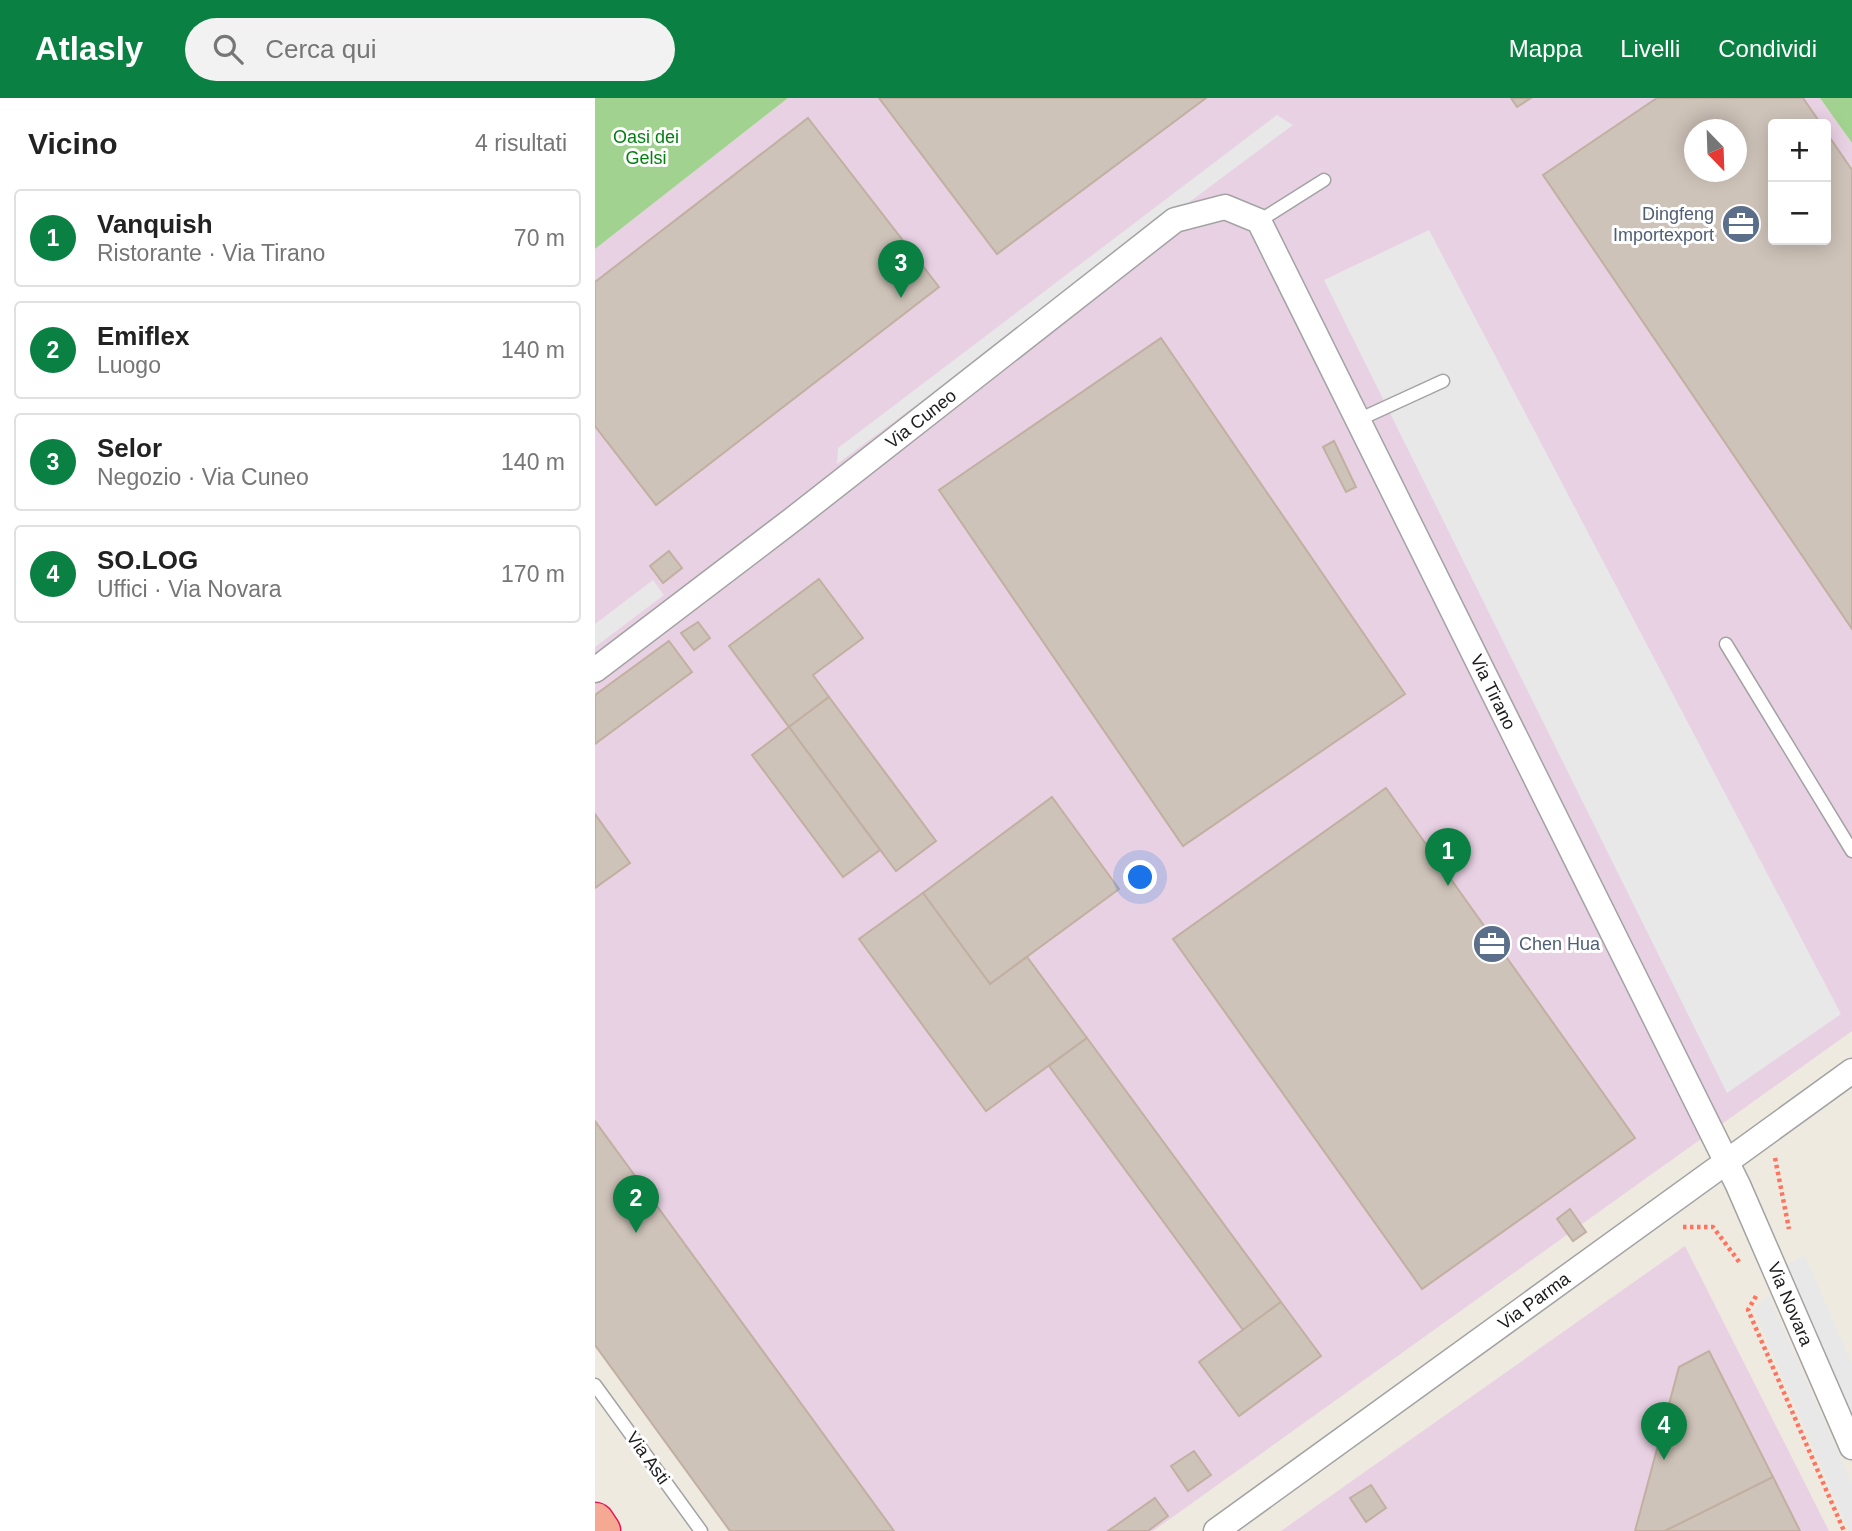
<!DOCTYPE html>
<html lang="it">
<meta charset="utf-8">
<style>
:root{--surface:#fff;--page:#f2f2f2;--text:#222;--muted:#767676;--line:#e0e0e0;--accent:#0b8043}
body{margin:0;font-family:Arial,sans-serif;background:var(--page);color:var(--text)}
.controls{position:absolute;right:21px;top:21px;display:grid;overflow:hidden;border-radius:7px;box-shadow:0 4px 18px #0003}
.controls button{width:63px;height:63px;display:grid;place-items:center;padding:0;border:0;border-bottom:2px solid var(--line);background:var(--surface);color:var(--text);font:35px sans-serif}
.compass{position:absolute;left:1089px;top:21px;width:63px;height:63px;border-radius:50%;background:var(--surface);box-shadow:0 4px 18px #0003;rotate:157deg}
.you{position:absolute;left:546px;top:780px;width:24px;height:24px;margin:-18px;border:5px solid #fff;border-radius:50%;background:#1a73e8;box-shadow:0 0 0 10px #1a73e833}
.badge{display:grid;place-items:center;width:46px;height:46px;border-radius:50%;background:var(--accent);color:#fff;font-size:23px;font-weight:700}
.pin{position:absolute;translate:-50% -58px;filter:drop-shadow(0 2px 4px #0008)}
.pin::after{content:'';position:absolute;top:37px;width:24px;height:21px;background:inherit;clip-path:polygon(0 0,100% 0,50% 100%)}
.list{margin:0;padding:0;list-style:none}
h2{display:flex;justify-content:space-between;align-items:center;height:91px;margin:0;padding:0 28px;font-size:30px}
h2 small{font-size:23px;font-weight:400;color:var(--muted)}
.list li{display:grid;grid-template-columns:46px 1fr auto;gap:21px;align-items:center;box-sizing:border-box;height:98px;margin:0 14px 14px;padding:0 14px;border:2px solid var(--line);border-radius:7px}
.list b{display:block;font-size:26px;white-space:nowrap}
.list p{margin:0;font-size:23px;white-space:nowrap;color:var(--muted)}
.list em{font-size:23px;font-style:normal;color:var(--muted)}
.icon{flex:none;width:38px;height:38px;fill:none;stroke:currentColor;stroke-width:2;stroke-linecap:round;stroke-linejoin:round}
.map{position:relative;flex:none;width:1257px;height:1433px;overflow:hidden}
header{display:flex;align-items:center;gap:42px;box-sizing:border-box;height:98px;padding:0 35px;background:var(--accent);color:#fff}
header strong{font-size:33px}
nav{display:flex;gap:38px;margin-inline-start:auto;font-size:24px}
.search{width:490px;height:63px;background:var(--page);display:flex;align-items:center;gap:18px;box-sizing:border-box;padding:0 24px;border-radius:38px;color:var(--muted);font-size:26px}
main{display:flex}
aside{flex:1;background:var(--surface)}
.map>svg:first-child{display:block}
.industrial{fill:#e8d1e3;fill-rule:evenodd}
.forest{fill:#a2d290}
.parking{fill:#e8e8e8}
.building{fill:#cec3b9;stroke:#c1b0a1;stroke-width:2;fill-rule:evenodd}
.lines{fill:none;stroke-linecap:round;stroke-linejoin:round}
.service-casing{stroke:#a3a3a3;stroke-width:15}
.minor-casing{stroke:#a3a3a3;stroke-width:27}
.trunk-casing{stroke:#e61356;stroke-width:41}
.path{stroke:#ff7460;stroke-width:4.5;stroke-dasharray:3.5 3.5;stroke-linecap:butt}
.service{stroke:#fff;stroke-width:12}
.minor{stroke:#fff;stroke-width:24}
.trunk{stroke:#f6a992;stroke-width:38}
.labels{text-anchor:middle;stroke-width:6;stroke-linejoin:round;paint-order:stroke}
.park-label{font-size:18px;fill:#01820f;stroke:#fff}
.service-label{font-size:18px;fill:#4e5e75;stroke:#fff;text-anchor:end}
.street-label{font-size:18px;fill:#1c1c1c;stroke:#fff}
</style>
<header>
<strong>Atlasly</strong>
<div class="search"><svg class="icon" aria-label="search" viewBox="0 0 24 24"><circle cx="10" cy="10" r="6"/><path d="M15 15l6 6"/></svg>Cerca qui</div>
<nav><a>Mappa</a><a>Livelli</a><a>Condividi</a></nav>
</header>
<main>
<aside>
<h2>Vicino<small>4 risultati</small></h2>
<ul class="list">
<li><span class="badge">1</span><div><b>Vanquish</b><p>Ristorante · Via Tirano</p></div><em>70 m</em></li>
<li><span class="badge">2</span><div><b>Emiflex</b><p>Luogo</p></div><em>140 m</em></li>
<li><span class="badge">3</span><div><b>Selor</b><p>Negozio · Via Cuneo</p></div><em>140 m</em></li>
<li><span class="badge">4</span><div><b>SO.LOG</b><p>Uffici · Via Novara</p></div><em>170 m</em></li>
</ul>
</aside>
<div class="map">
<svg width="1257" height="1433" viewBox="0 0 1257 1433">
<rect width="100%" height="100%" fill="#eeeae0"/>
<g class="industrial">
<path d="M193 0H1225L1257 45V933L558 1433H135L0 1247V151ZM1178 26H1231V142H1178ZM1100 32H1142V74H1100Z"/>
<path d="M1090 1148 1234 1433H686Z"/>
</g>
<g class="forest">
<path d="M0 0H193L0 151Z"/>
<path d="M1225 0H1257V45Z"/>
</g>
<g class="parking">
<path d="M682 17 698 27 242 366 243 350Z"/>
<path d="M834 132 1246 916 1132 995 729 182Z"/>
<path d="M58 482 69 497 0 549V526Z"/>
<path d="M1210 1158 1257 1266V1325L1189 1167Z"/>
<path d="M1173 1197 1257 1386V1433H1254L1159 1212Z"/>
</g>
<g class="building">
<path d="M284 0H611L402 156Z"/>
<path d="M916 0H936L922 9Z"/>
<path d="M1062 0H1208L1226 26H1178V142H1231V34L1257 72V531L948 77ZM1100 32H1142V74H1100Z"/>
<path d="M213 20 344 189 61 407 0 328V184Z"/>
<path d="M566 240 810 596 588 748 344 392Z"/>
<path d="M739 343 761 389 751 394 728 349Z"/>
<path d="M74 453 87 470 68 485 55 468Z"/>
<path d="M224 481 268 540 218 577 234 599 194 629 134 548Z"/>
<path d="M103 524 115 540 99 552 86 535Z"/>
<path d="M74 543 97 574 0 646V597Z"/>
<path d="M234 599 341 743 301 773 194 629Z"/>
<path d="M194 629 285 752 248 779 157 657Z"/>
<path d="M791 690 1040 1040 827 1191 578 841Z"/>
<path d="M457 699 524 791 395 886 328 795Z"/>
<path d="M0 716 35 765 0 790Z"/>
<path d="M328 795 395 886 432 859 492 940 391 1013 264 841Z"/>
<path d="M492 940 686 1204 648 1232 454 968Z"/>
<path d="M0 1023 299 1433H135L0 1247Z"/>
<path d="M975 1111 991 1134 978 1143 962 1121Z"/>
<path d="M686 1204 726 1258 644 1318 604 1264Z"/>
<path d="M1114 1253 1178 1379 1070 1433H1040L1084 1269Z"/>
<path d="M599 1353 616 1377 593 1393 576 1368Z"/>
<path d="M1178 1379 1205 1433H1070Z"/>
<path d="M776 1387 791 1410 771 1424 755 1400Z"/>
<path d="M560 1400 573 1418 553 1433H513Z"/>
</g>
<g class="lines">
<g class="service-casing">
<g id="service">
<path d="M664 123 729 82"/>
<path d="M763 322 848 283"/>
<path d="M1131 546 1257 753"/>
<path d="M0 1287 106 1433"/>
</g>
</g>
<g class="minor-casing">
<g id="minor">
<path d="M0 572 197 422 580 122 630 109 664 123 1143 1087 1257 1349"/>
<path d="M621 1433 1257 973"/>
</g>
</g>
<g class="trunk-casing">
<path id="trunk" d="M0 1424 6 1433"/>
</g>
<g class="path">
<path d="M1180 1060 1194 1131"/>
<path d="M1088 1129H1118L1145 1165"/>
<path d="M1161 1198 1153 1212 1249 1433"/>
</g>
<use href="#service" class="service"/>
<use href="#minor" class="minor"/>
<use href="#trunk" class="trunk"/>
</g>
<defs>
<g id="office-disc" transform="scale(2.0125)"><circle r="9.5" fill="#5c6f8a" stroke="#fff"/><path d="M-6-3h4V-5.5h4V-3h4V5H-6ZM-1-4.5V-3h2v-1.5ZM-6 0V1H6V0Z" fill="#fff"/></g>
</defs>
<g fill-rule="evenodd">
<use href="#office-disc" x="1146" y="126"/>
<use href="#office-disc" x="897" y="846"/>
</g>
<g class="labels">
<g class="park-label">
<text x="51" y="45">Oasi dei<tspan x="51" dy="21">Gelsi</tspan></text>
</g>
<g class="service-label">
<text x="1119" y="122">Dingfeng<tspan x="1119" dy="21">Importexport</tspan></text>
<text x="924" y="852" text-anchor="start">Chen Hua</text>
</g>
<g class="street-label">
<text transform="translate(326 321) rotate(-38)" y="6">Via Cuneo</text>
<text transform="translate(898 594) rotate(64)" y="6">Via Tirano</text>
<text transform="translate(939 1203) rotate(-36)" y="6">Via Parma</text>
<text transform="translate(1195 1206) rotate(67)" y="6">Via Novara</text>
<text transform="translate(53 1360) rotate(54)" y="6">Via Asti</text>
</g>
</g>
</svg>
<div class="controls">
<button>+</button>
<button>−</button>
</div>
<svg class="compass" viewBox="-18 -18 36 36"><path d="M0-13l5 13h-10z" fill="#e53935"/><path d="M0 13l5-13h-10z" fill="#767676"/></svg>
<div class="you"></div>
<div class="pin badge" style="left:853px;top:788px">1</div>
<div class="pin badge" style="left:41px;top:1135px">2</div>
<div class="pin badge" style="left:306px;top:200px">3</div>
<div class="pin badge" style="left:1069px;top:1362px">4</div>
</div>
</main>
